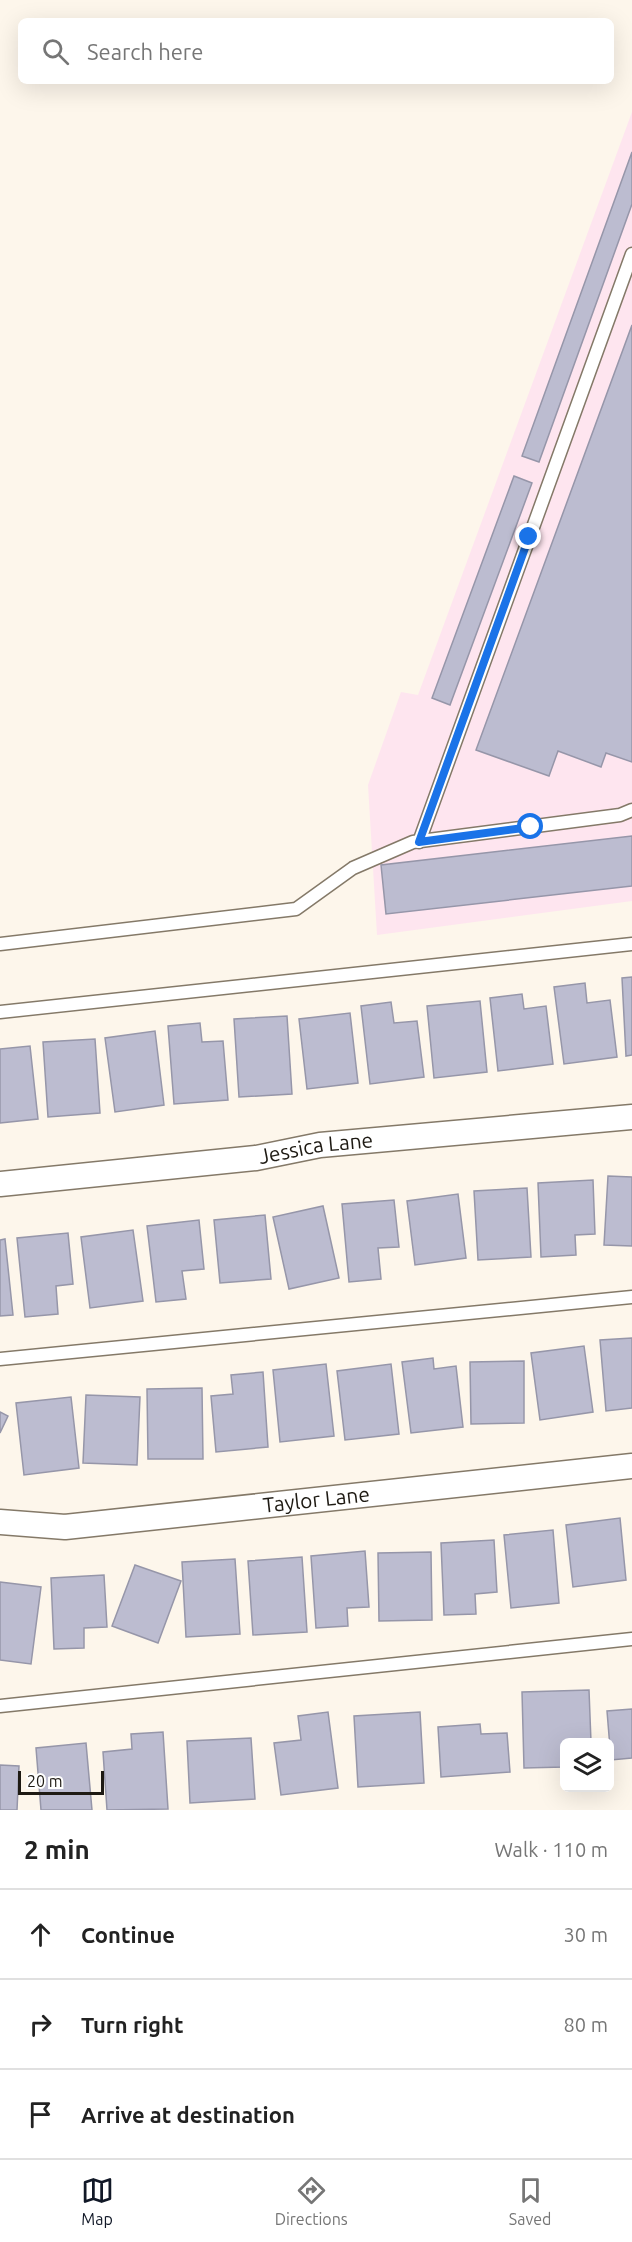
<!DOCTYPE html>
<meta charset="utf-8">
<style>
:root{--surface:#fff;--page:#f6f6f6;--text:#222;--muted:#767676;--line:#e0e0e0;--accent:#111827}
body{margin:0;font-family:Ubuntu,sans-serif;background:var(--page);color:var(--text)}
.controls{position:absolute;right:18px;bottom:18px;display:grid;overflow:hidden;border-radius:9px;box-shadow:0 6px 24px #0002}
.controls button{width:54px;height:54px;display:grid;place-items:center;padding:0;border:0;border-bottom:2px solid var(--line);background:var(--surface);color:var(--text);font:30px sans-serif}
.scale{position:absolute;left:18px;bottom:15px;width:86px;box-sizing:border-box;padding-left:6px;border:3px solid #1e1a13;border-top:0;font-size:16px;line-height:21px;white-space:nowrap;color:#1e1a13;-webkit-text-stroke:4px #fff;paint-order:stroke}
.stop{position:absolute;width:18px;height:18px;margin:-14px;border:4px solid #1a73e8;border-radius:50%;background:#fff}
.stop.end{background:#1a73e8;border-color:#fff;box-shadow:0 2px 6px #0008}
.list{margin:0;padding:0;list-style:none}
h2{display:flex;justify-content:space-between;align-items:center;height:78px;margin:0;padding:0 24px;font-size:26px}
h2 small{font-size:20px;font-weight:400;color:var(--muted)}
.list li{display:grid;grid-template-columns:39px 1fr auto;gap:18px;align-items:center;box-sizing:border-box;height:90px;padding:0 24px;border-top:2px solid var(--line)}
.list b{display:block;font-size:22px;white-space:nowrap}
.list em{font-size:20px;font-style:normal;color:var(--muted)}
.icon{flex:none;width:33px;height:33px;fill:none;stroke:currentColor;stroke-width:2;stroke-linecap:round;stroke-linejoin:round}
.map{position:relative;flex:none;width:632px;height:1810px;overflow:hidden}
.search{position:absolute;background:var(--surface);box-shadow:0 6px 24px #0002;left:18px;right:18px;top:18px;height:66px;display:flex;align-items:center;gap:15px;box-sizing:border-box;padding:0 21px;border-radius:9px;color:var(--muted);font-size:22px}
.sheet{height:348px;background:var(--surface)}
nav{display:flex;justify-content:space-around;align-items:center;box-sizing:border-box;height:84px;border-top:2px solid var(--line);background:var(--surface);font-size:16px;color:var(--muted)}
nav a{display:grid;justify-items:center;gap:3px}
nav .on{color:var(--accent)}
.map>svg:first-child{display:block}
.industrial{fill:#fee5ef}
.building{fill:#bcbcd0;stroke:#9696a9;stroke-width:1.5}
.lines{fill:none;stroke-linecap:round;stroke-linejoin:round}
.service-casing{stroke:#847968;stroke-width:15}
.minor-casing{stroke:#847968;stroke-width:27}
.service{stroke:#fff;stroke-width:12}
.minor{stroke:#fff;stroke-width:24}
.route{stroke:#1a73e8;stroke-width:8}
.labels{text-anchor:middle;stroke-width:4.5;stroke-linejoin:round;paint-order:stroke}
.street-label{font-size:21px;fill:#1e1a13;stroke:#fff}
</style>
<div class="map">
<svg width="632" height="1810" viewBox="0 0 632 1810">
<rect width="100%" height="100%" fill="#fdf6eb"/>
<path class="industrial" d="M632 112V901L377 935 368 785 401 692 418 695Z"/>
<g class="building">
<path d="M632 152V204L539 462 522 456Z"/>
<path d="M632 325V762L606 753 601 767 558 751 549 776 476 750Z"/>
<path d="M514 476 532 483 450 705 432 698Z"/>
<path d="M632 836V886L386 914 381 865Z"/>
<path d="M632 977V1055L626 1056 622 978Z"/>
<path d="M585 983 587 1003 610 1000 617 1057 564 1064 554 987Z"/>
<path d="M522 994 524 1009 546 1006 553 1064 498 1071 490 998Z"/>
<path d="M480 1001 487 1072 434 1078 427 1006Z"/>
<path d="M391 1002 394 1023 417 1021 424 1077 370 1084 361 1006Z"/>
<path d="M350 1013 358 1083 307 1089 299 1019Z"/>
<path d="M287 1016 292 1094 239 1097 234 1019Z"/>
<path d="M200 1023 202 1042 223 1041 228 1100 174 1104 168 1026Z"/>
<path d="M155 1031 164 1105 115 1112 105 1038Z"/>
<path d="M95 1039 100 1113 48 1117 43 1042Z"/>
<path d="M30 1046 38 1119 0 1123V1049Z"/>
<path d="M608 1176 632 1177V1246L604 1245Z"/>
<path d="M593 1180 595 1234 575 1235 576 1255 541 1257 538 1183Z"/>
<path d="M527 1188 531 1257 478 1260 474 1191Z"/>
<path d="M458 1194 466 1258 415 1265 407 1201Z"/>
<path d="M394 1200 399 1247 378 1248 381 1279 349 1282 342 1204Z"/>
<path d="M323 1206 339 1278 289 1289 273 1217Z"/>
<path d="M265 1215 271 1279 220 1283 214 1220Z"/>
<path d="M199 1220 204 1269 182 1271 186 1299 156 1302 147 1226Z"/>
<path d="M133 1230 143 1301 90 1308 81 1237Z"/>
<path d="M68 1233 73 1284 56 1286 58 1314 25 1317 17 1238Z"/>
<path d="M5 1239 13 1315 0 1316V1240Z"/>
<path d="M632 1338V1408L606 1411 600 1340Z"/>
<path d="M584 1346 593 1412 540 1420 531 1353Z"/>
<path d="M433 1358 434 1369 456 1366 463 1427 411 1433 402 1362Z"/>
<path d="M524 1361V1423L471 1424 470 1362Z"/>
<path d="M326 1364 334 1436 280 1442 273 1370Z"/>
<path d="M391 1364 399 1434 345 1440 337 1371Z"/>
<path d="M263 1372 268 1447 216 1452 211 1396 233 1394 231 1375Z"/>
<path d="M202 1388 203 1459H148L147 1389Z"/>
<path d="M86 1395 140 1397 137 1465 83 1463Z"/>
<path d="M71 1397 79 1468 24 1475 16 1403Z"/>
<path d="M0 1412 8 1416 0 1433Z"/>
<path d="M620 1518 626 1580 573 1587 566 1525Z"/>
<path d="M553 1530 559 1603 511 1608 504 1535Z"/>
<path d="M494 1540 497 1592 475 1594 476 1614 444 1615 441 1543Z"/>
<path d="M365 1551 369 1607 347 1608 348 1626 316 1628 311 1556Z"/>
<path d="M431 1552 432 1620 379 1621 378 1553Z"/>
<path d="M302 1557 307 1632 253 1635 248 1561Z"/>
<path d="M235 1559 240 1634 186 1637 182 1562Z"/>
<path d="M135 1565 181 1581 158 1643 112 1626Z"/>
<path d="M104 1575 107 1627 84 1628V1648L54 1649 51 1578Z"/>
<path d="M0 1582 41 1587 31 1664 0 1660Z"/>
<path d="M589 1690 591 1742H564V1767L524 1768 522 1692Z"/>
<path d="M632 1709V1758L611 1760 607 1711Z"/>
<path d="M328 1712 338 1788 281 1795 274 1743 301 1740 298 1716Z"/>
<path d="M420 1712 424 1783 358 1787 354 1716Z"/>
<path d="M480 1724 481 1734 507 1733 510 1772 441 1777 438 1727Z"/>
<path d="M163 1732 168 1809 107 1810 103 1752 132 1749 131 1734Z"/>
<path d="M251 1738 255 1799 190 1803 187 1741Z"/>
<path d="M86 1743 92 1810H41L36 1748Z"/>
<path d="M0 1765 19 1766 17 1810H0Z"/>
</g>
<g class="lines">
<g class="service-casing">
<g id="service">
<path d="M419 842 632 254"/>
<path d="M0 944 296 909 353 868 413 842 620 815 632 810"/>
<path d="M0 1012 632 944"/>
<path d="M0 1359 632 1297"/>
<path d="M0 1706 632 1639"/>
</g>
</g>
<g class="minor-casing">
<g id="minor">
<path id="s1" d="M0 1184 256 1158 320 1145 632 1117"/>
<path id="s2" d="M0 1522 65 1527 632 1466"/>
</g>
</g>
<use href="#service" class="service"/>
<use href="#minor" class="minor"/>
</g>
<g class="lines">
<path class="route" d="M529 537 419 842 531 827"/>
</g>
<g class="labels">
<g class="street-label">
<text dy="7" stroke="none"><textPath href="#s1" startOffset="318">Jessica Lane</textPath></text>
<text dy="7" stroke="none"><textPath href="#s2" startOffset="318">Taylor Lane</textPath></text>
</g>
</g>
</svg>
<div class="controls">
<button><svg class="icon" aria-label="layers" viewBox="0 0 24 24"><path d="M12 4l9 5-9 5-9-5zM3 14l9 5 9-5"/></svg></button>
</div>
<div class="scale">20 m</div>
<div class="stop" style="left:531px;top:827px"></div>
<div class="stop end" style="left:529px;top:537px"></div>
<div class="search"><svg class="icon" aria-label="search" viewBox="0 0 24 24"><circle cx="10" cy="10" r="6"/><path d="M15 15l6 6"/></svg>Search here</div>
</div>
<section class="sheet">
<h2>2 min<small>Walk · 110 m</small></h2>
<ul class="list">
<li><svg class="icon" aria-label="ahead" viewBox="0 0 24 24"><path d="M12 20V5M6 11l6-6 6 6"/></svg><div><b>Continue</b></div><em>30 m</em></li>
<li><svg class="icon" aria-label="right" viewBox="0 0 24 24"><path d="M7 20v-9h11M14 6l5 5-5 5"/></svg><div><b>Turn right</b></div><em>80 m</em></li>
<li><svg class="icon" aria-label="arrive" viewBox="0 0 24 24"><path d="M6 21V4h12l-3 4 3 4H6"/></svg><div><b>Arrive at destination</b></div></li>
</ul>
</section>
<nav>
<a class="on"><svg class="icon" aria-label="map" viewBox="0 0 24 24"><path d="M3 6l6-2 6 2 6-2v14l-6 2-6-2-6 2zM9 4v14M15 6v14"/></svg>Map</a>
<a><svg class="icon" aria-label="directions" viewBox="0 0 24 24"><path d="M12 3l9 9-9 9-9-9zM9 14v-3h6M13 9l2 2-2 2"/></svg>Directions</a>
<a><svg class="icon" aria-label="saved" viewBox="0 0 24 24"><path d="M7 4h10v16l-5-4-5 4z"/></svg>Saved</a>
</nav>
